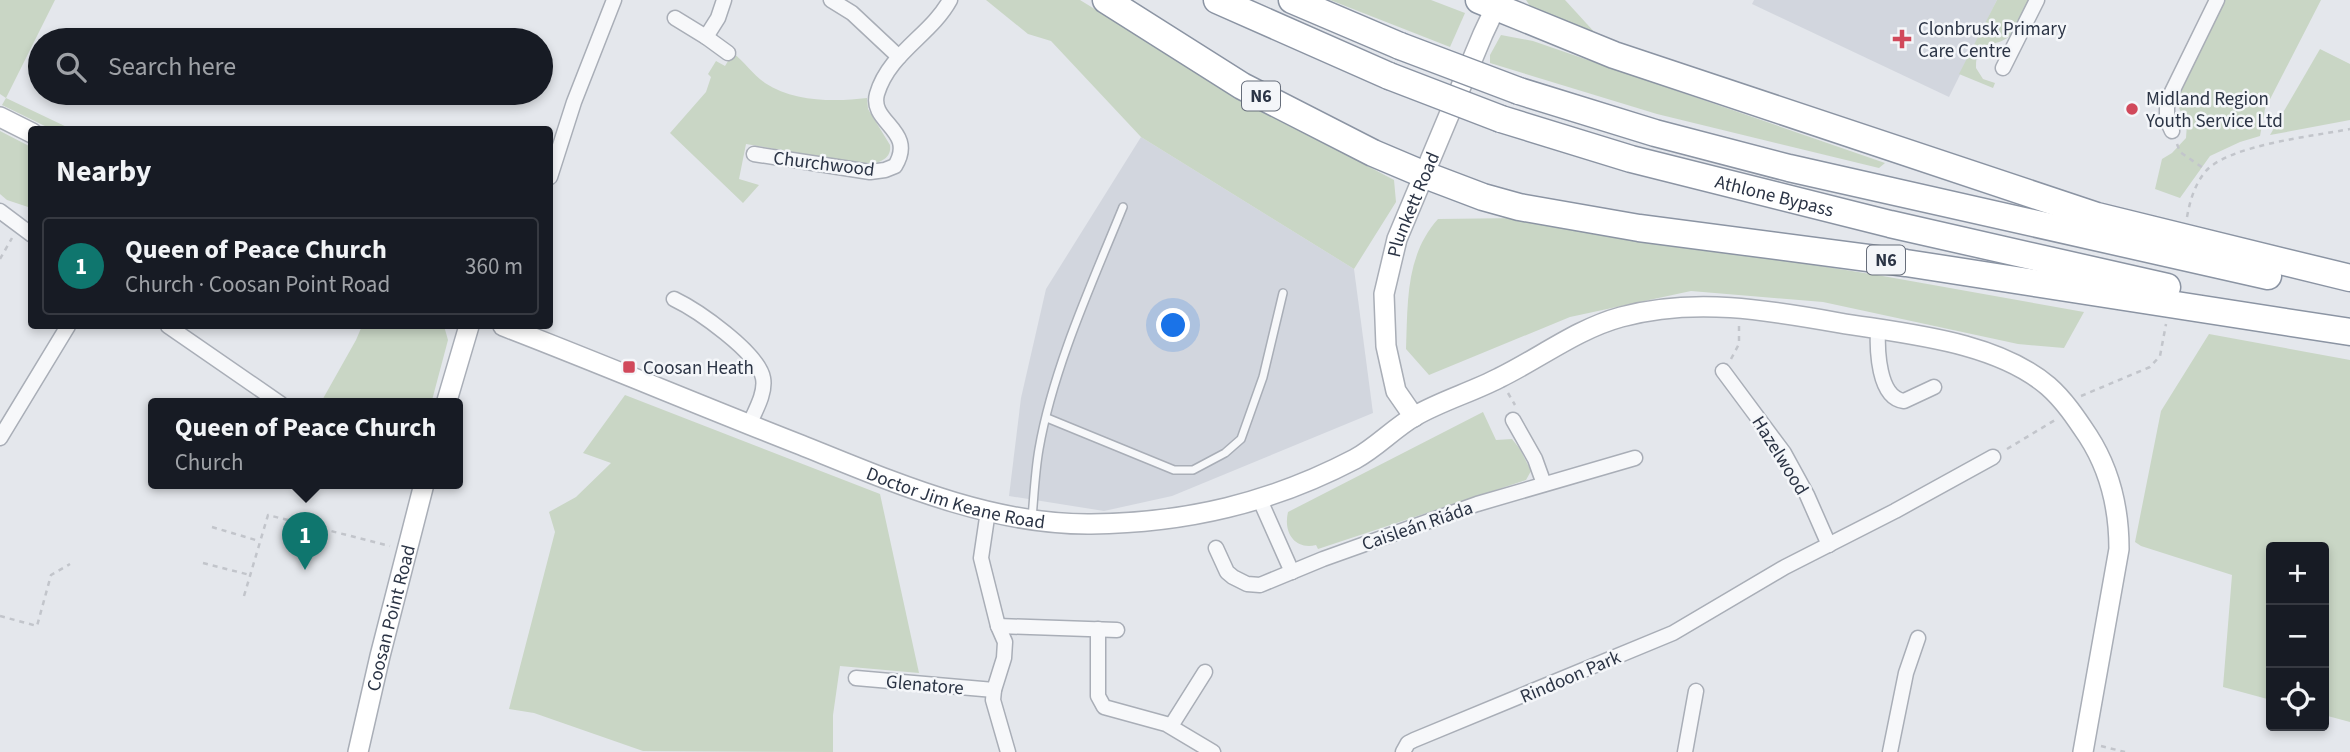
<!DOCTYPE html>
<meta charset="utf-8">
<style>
:root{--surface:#171b24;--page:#242831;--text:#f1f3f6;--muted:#9ea1a6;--line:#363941;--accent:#0f766e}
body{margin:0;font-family:"Source Sans 3",sans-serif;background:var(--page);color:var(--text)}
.controls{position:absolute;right:21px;bottom:21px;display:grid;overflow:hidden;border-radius:7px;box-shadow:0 4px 10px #0003}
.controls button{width:63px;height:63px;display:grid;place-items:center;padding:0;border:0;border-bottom:2px solid var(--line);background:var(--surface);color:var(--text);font:35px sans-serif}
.you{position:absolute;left:1174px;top:326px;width:24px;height:24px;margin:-18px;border:5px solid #fff;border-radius:50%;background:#1a73e8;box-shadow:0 0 0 10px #1a73e833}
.badge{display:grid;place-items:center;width:46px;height:46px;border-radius:50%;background:var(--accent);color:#fff;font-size:23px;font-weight:700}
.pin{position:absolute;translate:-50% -58px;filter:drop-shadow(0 2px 4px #0008)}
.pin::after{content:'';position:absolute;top:37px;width:24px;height:21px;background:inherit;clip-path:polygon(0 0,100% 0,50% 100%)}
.popup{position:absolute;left:148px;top:398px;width:315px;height:91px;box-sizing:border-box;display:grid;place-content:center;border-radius:7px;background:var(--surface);filter:drop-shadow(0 2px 5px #0005);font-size:23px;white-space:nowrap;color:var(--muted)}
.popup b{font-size:26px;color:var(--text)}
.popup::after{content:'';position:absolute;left:50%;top:100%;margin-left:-14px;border:14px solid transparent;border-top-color:var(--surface)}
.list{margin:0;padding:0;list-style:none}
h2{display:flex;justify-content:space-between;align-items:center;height:91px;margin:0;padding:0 28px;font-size:30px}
h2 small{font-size:23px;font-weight:400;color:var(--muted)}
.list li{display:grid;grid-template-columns:46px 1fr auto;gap:21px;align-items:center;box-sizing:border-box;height:98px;margin:0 14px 14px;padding:0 14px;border:2px solid var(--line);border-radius:7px}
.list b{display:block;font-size:26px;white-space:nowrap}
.list p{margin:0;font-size:23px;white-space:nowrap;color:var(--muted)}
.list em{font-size:23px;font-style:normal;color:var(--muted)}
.icon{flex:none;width:38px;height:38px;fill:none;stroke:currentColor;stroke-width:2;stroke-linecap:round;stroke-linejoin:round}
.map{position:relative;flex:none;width:2350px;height:752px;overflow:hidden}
.search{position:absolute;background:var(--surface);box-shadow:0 4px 10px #0003;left:28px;top:28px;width:525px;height:77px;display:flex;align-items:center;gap:18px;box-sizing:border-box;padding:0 24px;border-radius:38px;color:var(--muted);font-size:26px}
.panel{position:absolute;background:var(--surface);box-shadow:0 4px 10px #0003;left:28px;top:126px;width:525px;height:203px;border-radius:7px}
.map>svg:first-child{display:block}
.built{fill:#d2d6de}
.green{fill:#c9d6c5}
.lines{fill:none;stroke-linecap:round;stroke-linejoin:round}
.lane-casing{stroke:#a9aeb7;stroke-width:10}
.street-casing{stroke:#a9aeb7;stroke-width:17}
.secondary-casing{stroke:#a9aeb7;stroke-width:22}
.highway-casing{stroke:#8b94a3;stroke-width:29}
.path{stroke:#c2c5cb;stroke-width:2.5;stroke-dasharray:5 5;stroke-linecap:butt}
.lane{stroke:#f7f8fa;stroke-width:7}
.street{stroke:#f7f8fa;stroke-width:14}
.secondary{stroke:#fff;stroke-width:19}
.highway{stroke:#fff;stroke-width:26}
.highway-bridge-casing{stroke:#8b94a3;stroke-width:29;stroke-linecap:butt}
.highway-bridge{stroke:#fff;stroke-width:26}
.poi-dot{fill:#d1495b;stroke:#f4f6f9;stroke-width:2.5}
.labels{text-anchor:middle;stroke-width:5;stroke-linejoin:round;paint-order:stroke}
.shield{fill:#f4f6f9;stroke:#676e7b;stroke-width:2}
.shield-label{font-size:18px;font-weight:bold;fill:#2b3445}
.poi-label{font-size:19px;fill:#2b3445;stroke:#f4f6f9;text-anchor:start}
.street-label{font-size:19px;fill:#2b3445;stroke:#f4f6f9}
</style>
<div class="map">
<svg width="2350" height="752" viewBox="0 0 2350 752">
<rect width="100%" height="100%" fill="#e4e7ec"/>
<g class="built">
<path d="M1754 0H1997L1949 97 1752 4Z"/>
<path d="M1141 137 1354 269 1373 413 1172 496 1104 511 1009 496 1021 398 1046 289Z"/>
</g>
<g class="green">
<path d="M0 0H55L6 98 71 129H51L2 105 6 98 0 94Z"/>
<path d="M986 0H1080L1241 99 1394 180 1396 202 1354 269 1141 137 1051 41 1028 34Z"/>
<path d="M1330 0H1431L1465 13 1450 47Z"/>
<path d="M1526 0H1565L1597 35 1532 9Z"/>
<path d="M1997 0H2029C2024 11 2019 28 2010 36 1993 50 1976 36 1976 68L1983 79 1995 83 1993 88 1959 74Z"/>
<path d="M2224 0H2321L2265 109 2260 136 2240 142 2210 156 2180 198 2155 189 2162 159 2172 153 2186 138 2187 124 2176 102 2179 91Z"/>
<path d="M1501 35 1533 41 1885 163 1879 168 1657 114 1490 63V55Z"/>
<path d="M2320 49 2350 64V120L2270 135Z"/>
<path d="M733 53C745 62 753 75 765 83 794 102 835 102 867 98L868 109 890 145C892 159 879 163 867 165L746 144 739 179 759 185 743 203 670 133 706 92 711 77 708 74 716 61 725 66Z"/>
<path d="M0 131 31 147V208L7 200 0 194Z"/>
<path d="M1521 218 1877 275 2084 312 2064 348 2018 344 1823 302 1691 291 1570 317 1429 375 1406 349C1408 303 1405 256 1438 219Z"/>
<path d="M362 326H444L448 340 431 404H320L356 340Z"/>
<path d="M2209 334 2350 360V722L2324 715V547H2271V700L2223 687 2232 575 2141 546 2135 542 2161 411Z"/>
<path d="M625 395 880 494 919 673 840 666 833 715V752L643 751 534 713 509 709 555 532 549 512 576 497 611 463 583 453Z"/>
<path d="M1483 412 1496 440 1512 439 1520 449 1531 471 1526 480 1318 549 1316 545C1295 550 1283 533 1288 512Z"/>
</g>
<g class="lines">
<g class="lane-casing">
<g id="lane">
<path d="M1047 418 1174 470H1193L1225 453 1241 439 1263 377 1283 293"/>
<path d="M1032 518C1034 496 1035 472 1039 449 1053 368 1092 283 1123 207"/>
</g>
</g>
<g class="street-casing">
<g id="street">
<path d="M831 0 852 13 899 57"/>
<path d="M675 18 706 37 718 18 724 0"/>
<path d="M706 37 728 53"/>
<path d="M2003 68 2037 0"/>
<path d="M2172 131 2167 120V102L2217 0"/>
<path d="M754 154 870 172 885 170 895 166C917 130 869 123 877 94 889 53 931 35 950 0"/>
<path d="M550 177 574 102 614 0"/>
<path d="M0 211 32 235"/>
<path d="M674 299C697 310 758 352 763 378 766 393 755 411 749 425"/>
<path d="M168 326 281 404"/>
<path d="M1878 329C1877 349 1878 398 1904 401L1934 387"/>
<path d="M1723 371 1784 453 1807 495 1829 545"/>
<path d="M1513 420 1535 459 1544 484"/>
<path d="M0 438 68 326"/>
<path d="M1260 500 1292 572"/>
<path d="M988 511 981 558 998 626 1005 642 1004 658 994 690 993 700 1008 752"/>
<path d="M1216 548 1227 572 1233 577 1247 584 1260 585 1323 559 1477 504 1635 458"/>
<path d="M998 626 1117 630"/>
<path d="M1098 629V696L1104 707 1166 724 1213 752"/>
<path d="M856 678 994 690"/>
<path d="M1171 726 1205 672"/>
<path d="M1403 752 1408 743 1414 740 1673 633 1785 567 1895 511 1993 457"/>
<path d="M1685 752 1696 691"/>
<path d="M1890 752 1906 673 1918 638"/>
</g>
</g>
<g class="secondary-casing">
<g id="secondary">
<path d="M0 117 32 133"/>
<path id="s1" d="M503 326C602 364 701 406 801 445 893 482 990 525 1091 524 1186 523 1271 503 1355 459 1377 447 1394 428 1415 416 1441 401 1472 392 1499 378 1540 358 1577 329 1621 317 1694 297 1767 310 1840 323 1906 334 1995 341 2048 386 2064 400 2076 418 2088 436 2110 470 2119 509 2119 549L2083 752"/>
<path d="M446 404 469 326"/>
<path id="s2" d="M1414 417 1396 391 1386 346 1384 294 1397 239 1483 34 1499 0"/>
<path id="s3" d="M358 752 380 656 424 484"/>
</g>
</g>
<g class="highway-casing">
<g id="highway">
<path d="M1106 0 1242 86 1373 153 1425 175 1483 197 1519 207 1639 228 1906 263 2350 332"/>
<path d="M1217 0 1389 76"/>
<path d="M1292 0 1400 46"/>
<path d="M1479 0 1614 55 2097 216 2350 278"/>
<path d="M1519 91 1655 133 1789 168 2268 276"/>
<path id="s4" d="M1501 119 1631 159 1890 224 2167 287"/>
</g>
</g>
<g class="path">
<path d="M2177 144 2180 152 2206 170"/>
<path d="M2187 217C2190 201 2194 186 2205 172 2227 145 2315 136 2350 129"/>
<path d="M0 259 12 238"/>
<path d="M1731 359 1739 344V326"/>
<path d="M1508 393 1515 405"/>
<path d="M2081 396 2150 367 2160 356 2166 324"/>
<path d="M2007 449 2055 420"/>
<path d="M212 527 259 541"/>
<path d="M203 563 250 575"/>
<path d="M244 596 268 515 390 546"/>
<path d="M0 616 37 626 51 575 70 564"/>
<path d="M2101 746 2125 752"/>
</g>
<use href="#lane" class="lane"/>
<use href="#street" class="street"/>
<use href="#secondary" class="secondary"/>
<use href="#highway" class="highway"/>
<g class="highway-bridge-casing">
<g id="highway-bridge">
<path d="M1400 46 1519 91"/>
<path d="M1389 76 1501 119"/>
</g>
</g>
<use href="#highway-bridge" class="highway-bridge"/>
</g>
<g class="poi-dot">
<path d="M1898.5 28.5h7v7h7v7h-7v7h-7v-7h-7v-7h7z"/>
<circle cx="2132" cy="109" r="7"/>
<rect x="622" y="360" width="14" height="14" rx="3.5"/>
</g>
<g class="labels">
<g class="shield">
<rect x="1242" y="81.5" width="38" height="29" rx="5"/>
<rect x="1867" y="245.5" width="38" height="29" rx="5"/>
</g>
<g class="shield-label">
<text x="1261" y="102">N6</text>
<text x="1886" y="266">N6</text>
</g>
<g class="poi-label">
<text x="1918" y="35">Clonbrusk Primary<tspan x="1918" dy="22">Care Centre</tspan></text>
<text x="2146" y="105">Midland Region<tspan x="2146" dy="22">Youth Service Ltd</tspan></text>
<text x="643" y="374">Coosan Heath</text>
</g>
<g class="street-label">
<text transform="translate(824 163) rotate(7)" y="7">Churchwood</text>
<text dy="7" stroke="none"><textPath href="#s4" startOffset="284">Athlone Bypass</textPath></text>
<text dy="7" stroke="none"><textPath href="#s2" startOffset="224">Plunkett Road</textPath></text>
<text transform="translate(1781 455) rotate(58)" y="7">Hazelwood</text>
<text dy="7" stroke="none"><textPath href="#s1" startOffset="485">Doctor Jim Keane Road</textPath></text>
<text transform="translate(1417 525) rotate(-19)" y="7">Caisleán Riáda</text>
<text dy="7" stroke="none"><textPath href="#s3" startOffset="138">Coosan Point Road</textPath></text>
<text transform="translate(1570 676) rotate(-23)" y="7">Rindoon Park</text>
<text transform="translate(925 684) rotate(5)" y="7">Glenatore</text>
</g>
</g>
</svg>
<div class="controls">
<button>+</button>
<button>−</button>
<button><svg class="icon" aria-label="locate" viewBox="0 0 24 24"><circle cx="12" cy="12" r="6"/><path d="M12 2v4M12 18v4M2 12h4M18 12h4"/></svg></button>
</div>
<div class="you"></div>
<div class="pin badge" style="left:305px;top:570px">1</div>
<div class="popup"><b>Queen of Peace Church</b>Church</div>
<div class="search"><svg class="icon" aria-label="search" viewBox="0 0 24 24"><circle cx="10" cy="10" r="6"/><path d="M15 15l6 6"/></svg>Search here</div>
<section class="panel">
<h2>Nearby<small></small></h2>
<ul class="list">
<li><span class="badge">1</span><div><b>Queen of Peace Church</b><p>Church · Coosan Point Road</p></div><em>360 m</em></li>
</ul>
</section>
</div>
